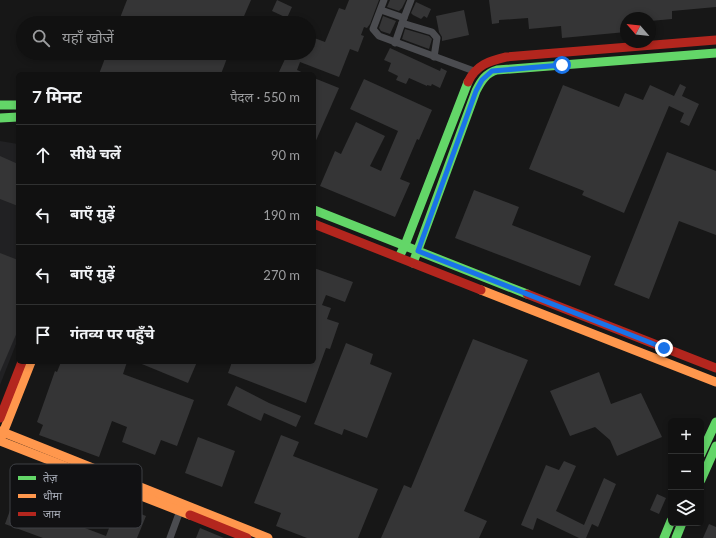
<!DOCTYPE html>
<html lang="hi">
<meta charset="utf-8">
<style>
:root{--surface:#111;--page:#1a1a1a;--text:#f1f3f6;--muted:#9c9d9f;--line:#303131}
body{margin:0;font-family:Lato,"Noto Sans Devanagari",sans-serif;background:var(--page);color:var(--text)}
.controls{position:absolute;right:12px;bottom:12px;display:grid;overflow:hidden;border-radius:6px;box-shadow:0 2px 6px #0003}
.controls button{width:36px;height:36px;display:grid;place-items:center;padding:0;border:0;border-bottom:1px solid var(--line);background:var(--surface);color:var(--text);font:20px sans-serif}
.compass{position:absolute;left:620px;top:12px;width:36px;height:36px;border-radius:50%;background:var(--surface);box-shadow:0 2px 6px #0003;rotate:298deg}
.stop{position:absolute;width:12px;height:12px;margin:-9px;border:3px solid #1a73e8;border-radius:50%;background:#fff}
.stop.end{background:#1a73e8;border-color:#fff;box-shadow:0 1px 4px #0008}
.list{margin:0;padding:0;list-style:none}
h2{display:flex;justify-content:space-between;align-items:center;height:52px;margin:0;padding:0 16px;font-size:17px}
h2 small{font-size:13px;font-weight:400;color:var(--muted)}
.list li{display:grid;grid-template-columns:26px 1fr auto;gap:12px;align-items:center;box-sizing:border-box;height:60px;padding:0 16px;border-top:1px solid var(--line)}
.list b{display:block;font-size:15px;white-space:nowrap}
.list em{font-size:13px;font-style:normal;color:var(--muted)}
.icon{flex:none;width:22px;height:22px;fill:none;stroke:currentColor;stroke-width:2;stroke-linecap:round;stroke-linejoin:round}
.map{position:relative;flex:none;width:716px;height:538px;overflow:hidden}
.search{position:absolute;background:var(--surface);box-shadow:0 2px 6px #0003;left:16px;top:16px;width:300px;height:44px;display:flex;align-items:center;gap:10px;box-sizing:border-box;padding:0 14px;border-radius:22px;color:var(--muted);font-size:15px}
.panel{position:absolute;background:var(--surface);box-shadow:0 2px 6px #0003;left:16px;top:72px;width:300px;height:292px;border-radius:6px}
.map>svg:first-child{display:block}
.built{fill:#212123}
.building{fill:#353536}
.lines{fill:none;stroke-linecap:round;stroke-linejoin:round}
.street{stroke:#4b4c50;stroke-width:7}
.fast{stroke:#63d668;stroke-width:9}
.slow{stroke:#ff974d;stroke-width:9}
.jam{stroke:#b3261e;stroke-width:9}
.route{stroke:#1a73e8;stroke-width:5}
.key{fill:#111113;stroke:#3e4045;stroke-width:1}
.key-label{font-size:11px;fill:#a8adb8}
</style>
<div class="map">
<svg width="716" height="538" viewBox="0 0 716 538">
<rect width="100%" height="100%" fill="#171717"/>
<path class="built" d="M0 141 18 144V339L0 385Z"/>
<g class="building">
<path d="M127 0H251L241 23H118Z"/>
<path d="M277 0 292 7 287 18 272 11Z"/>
<path d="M349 0H379L370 24 367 28 364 27 361 35 364 36 358 52 350 49 339 77 300 62 297 70 306 74H278L286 57 276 53H309V36L325 42 339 8 345 10Z"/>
<path d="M390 0H406L402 8 399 11 387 7Z"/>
<path d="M489 0H716V7L672 11V19L650 21V18H626V32L562 38 561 26 529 29 528 18 499 20V23L492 24Z"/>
<path d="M416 2 431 9 427 18 424 16 421 19 413 15 411 13Z"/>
<path d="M464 10 469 35 442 41V37L439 32 436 16Z"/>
<path d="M383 16 396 21 390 34 381 31 379 28Z"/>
<path d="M405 29 429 36 432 39 429 49 402 39Z"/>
<path d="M390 48 440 71 441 68 447 71 440 88 432 84 431 86 427 85V86L409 78 406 84 396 80 398 76 388 71 391 63 384 60Z"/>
<path d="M107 53H229L221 74H99Z"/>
<path d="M314 78 339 88 314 145Z"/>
<path d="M364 79 432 110 419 140 417 139 400 179 410 183 395 217 320 186 335 151 341 154 356 122 385 136 370 166 381 171 398 131 350 109Z"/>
<path d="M680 84 686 87 682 96 699 104 689 126 680 122 684 113 669 106 624 213 582 195 584 191 529 169 563 85 619 107 625 93 643 100 650 85 674 96Z"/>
<path d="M667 152 716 171V235L679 221 649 299 614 285Z"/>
<path d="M0 156 18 164V206L0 199Z"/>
<path d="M474 190 519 207 512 225 591 256 580 286 455 238Z"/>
<path d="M0 253 18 260V330L0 372Z"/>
<path d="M314 268 353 282 345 302 326 295 322 305 331 308 327 319 339 323 330 349 326 348 306 403 228 373 232 362H314Z"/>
<path d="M473 339 528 360 464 511 487 521 479 538H381L404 485 411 488Z"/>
<path d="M346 343 373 354 370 364 392 373 367 438 344 429 342 435 314 424Z"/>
<path d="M61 362H127L123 374 194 400 177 446 161 440 155 455 122 442 127 427 112 421 99 457 39 435 43 425 37 422 55 371 57 372Z"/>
<path d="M137 362H197L188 383Z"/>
<path d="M599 372 611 404 641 393 662 437 617 456 610 440 595 427 570 436 550 391Z"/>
<path d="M236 386 269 403 301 416 296 427 264 413 261 421 227 405Z"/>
<path d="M281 435 299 442 293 456 378 489 358 538H307L276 526 281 513 254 503Z"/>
<path d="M198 437 235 451 222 487 185 473Z"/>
<path d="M564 461 576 466 556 511 584 525 604 478 616 484 598 527 592 524 586 538H579L537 518 533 530 521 525 546 465 559 470Z"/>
<path d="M22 478 69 496 61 519 106 536 118 505 146 516 137 538H43L5 524Z"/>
<path d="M657 494 666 498 659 514 650 510Z"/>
<path d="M709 524 716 527V538H703Z"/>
<path d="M200 528 224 538H196Z"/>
</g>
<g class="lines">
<g class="street">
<path d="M384 0 373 29 379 36 474 71"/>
<path d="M411 0 402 23 432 32 437 38 434 57"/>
<path d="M381 10 404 18"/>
<path d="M395 43 402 23"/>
<path d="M170 538 181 508"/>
</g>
<g class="fast">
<path d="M0 105H18"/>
<path d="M0 118 18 117"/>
<path d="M314 210 527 294"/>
<path d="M399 257 405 245 468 82"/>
<path d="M413 263 476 91C481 81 486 73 497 70L716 53"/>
<path d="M701 454 716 422"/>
<path d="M701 480 716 446"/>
<path d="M664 538 671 521"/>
<path d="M676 538 682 523"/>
</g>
<g class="slow">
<path d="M481 290 716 382"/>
<path d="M0 431 268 538"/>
<path d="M1 438 31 362"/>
<path d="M0 441 190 515"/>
</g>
<g class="jam">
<path d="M468 82C476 65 489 61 506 57L716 40"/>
<path d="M314 224 481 290"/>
<path d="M527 294 716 368"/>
<path d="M0 418 22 362"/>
<path d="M190 515 247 538"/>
</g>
</g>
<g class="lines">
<path class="route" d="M562 65 492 71 482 80 476 91 418 251 664 348"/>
</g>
<rect x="10" y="464" width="132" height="64" rx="6" class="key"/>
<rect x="18" y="476" width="18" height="4" fill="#63d668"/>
<rect x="18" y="494" width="18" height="4" fill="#ff974d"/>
<rect x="18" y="512" width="18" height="4" fill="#b3261e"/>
<g class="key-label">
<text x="43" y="482">तेज़</text>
<text x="43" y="500">धीमा</text>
<text x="43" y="518">जाम</text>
</g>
</svg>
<div class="controls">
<button>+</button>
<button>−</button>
<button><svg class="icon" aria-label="layers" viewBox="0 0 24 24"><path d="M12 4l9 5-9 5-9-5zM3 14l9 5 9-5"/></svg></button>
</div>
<svg class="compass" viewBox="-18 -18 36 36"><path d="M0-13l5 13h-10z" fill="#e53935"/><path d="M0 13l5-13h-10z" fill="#9c9d9f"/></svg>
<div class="stop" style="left:562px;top:65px"></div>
<div class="stop end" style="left:664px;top:348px"></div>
<div class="search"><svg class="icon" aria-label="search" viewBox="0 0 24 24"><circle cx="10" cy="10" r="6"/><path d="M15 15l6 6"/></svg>यहाँ खोजें</div>
<section class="panel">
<h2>7 मिनट<small>पैदल · 550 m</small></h2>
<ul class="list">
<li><svg class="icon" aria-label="ahead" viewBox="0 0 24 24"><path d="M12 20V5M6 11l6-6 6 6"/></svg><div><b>सीधे चलें</b></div><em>90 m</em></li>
<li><svg class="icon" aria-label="left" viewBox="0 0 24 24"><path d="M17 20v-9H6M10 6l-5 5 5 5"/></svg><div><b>बाएँ मुड़ें</b></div><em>190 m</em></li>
<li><svg class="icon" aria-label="left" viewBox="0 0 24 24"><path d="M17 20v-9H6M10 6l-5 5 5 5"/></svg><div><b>बाएँ मुड़ें</b></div><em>270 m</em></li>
<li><svg class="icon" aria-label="arrive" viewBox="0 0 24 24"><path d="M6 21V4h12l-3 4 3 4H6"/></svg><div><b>गंतव्य पर पहुँचे</b></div></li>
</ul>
</section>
</div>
